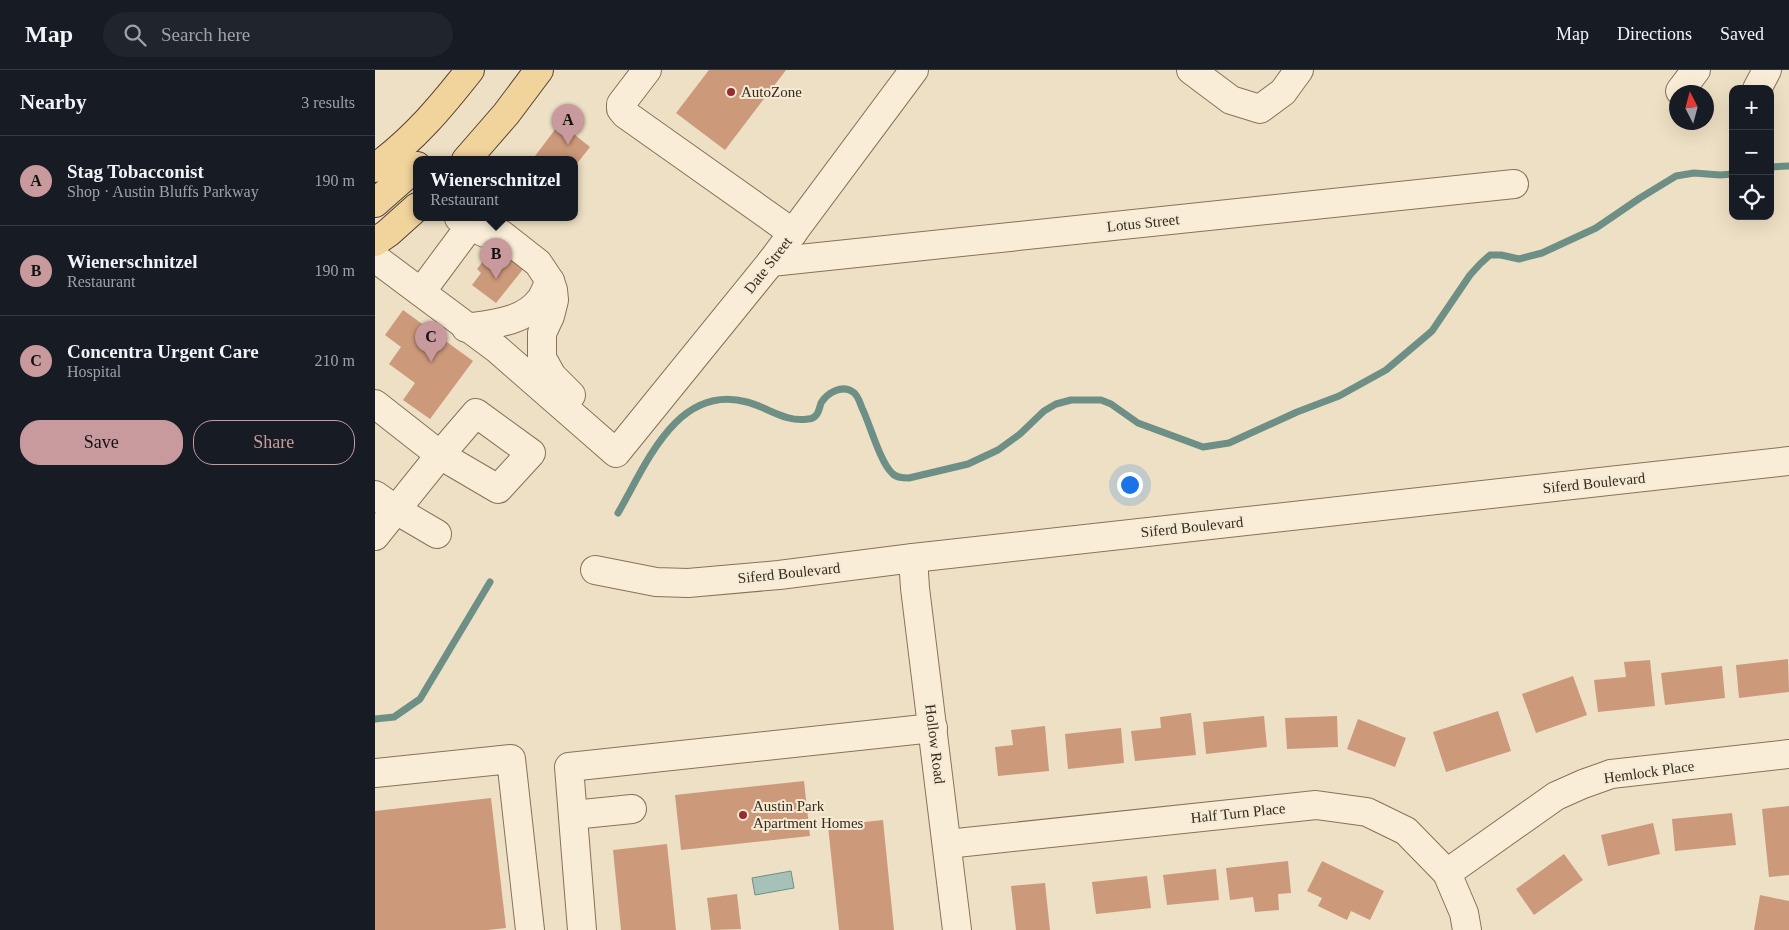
<!DOCTYPE html>
<meta charset="utf-8">
<style>
:root{--surface:#171b24;--page:#20242c;--text:#f1f3f6;--muted:#9ea1a6;--line:#363941;--accent:#c8999d}
body{margin:0;font-family:Georgia,serif;background:var(--page);color:var(--text)}
.controls{position:absolute;right:15px;top:15px;display:grid;overflow:hidden;border-radius:10px;box-shadow:0 5px 20px #0002}
.controls button{width:45px;height:45px;display:grid;place-items:center;padding:0;border:0;border-bottom:1px solid var(--line);background:var(--surface);color:var(--text);font:25px sans-serif}
.compass{position:absolute;left:1294px;top:15px;width:45px;height:45px;border-radius:50%;background:var(--surface);box-shadow:0 5px 20px #0002;rotate:354deg}
.you{position:absolute;left:754px;top:414px;width:18px;height:18px;margin:-12px;border:4px solid #fff;border-radius:50%;background:#1a73e8;box-shadow:0 0 0 8px #1a73e833}
.badge{display:grid;place-items:center;width:32px;height:32px;border-radius:50%;background:var(--accent);color:#111;font-size:16px;font-weight:700}
.pin{position:absolute;translate:-50% -41px;filter:drop-shadow(0 1px 2px #0008)}
.pin::after{content:'';position:absolute;top:26px;width:18px;height:15px;background:inherit;clip-path:polygon(0 0,100% 0,50% 100%)}
.popup{position:absolute;left:38px;top:86px;width:165px;height:65px;box-sizing:border-box;display:grid;place-content:center;border-radius:10px;background:var(--surface);filter:drop-shadow(0 1px 4px #0005);font-size:16px;white-space:nowrap;color:var(--muted)}
.popup b{font-size:19px;color:var(--text)}
.popup::after{content:'';position:absolute;left:50%;top:100%;margin-left:-10px;border:10px solid transparent;border-top-color:var(--surface)}
.list{margin:0;padding:0;list-style:none}
h2{display:flex;justify-content:space-between;align-items:center;height:65px;margin:0;padding:0 20px;font-size:21px}
h2 small{font-size:16px;font-weight:400;color:var(--muted)}
.list li{display:grid;grid-template-columns:32px 1fr auto;gap:15px;align-items:center;box-sizing:border-box;height:90px;padding:0 20px;border-top:1px solid var(--line)}
.list b{display:block;font-size:19px;white-space:nowrap}
.list p{margin:0;font-size:16px;white-space:nowrap;color:var(--muted)}
.list em{font-size:16px;font-style:normal;color:var(--muted)}
.actions{display:flex;gap:10px;padding:15px 20px}
.actions a{flex:1;padding:11px 0;border:1px solid var(--accent);border-radius:20px;text-align:center;font-size:18px;color:var(--accent)}
.actions .main{background:var(--accent);color:#111}
.icon{flex:none;width:28px;height:28px;fill:none;stroke:currentColor;stroke-width:2;stroke-linecap:round;stroke-linejoin:round}
.map{position:relative;flex:none;width:1414px;height:860px;overflow:hidden}
header{display:flex;align-items:center;gap:30px;box-sizing:border-box;height:70px;padding:0 25px;background:var(--surface);border-bottom:1px solid var(--line)}
header strong{font-size:24px}
nav{display:flex;gap:28px;margin-inline-start:auto;font-size:18px}
.search{width:350px;height:45px;background:var(--page);display:flex;align-items:center;gap:12px;box-sizing:border-box;padding:0 18px;border-radius:28px;color:var(--muted);font-size:19px}
main{display:flex}
aside{flex:1;background:var(--surface)}
.map>svg:first-child{display:block}
.water{fill:#a6c1b8;stroke:#6d8f85}
.lines{fill:none;stroke-linecap:round;stroke-linejoin:round}
.stream{stroke:#6d8f85;stroke-width:7}
.building{fill:#cc997a}
.minor-casing{stroke:#89715a;stroke-width:30}
.major-casing{stroke:#563f2f;stroke-width:30}
.minor{stroke:#f9edd7;stroke-width:28}
.major{stroke:#f1d39c;stroke-width:28}
.poi-dot{fill:#972b30;stroke:#f5ead4;stroke-width:2}
.labels{text-anchor:middle;stroke-width:4;stroke-linejoin:round;paint-order:stroke}
.poi-label{font-size:15px;fill:#392a1e;stroke:#f5ead4;text-anchor:start}
.street-label{font-size:15px;fill:#392a1e;stroke:#f5ead4}
</style>
<header>
<strong>Map</strong>
<div class="search"><svg class="icon" aria-label="search" viewBox="0 0 24 24"><circle cx="10" cy="10" r="6"/><path d="M15 15l6 6"/></svg>Search here</div>
<nav><a>Map</a><a>Directions</a><a>Saved</a></nav>
</header>
<main>
<aside>
<h2>Nearby<small>3 results</small></h2>
<ul class="list">
<li><span class="badge">A</span><div><b>Stag Tobacconist</b><p>Shop · Austin Bluffs Parkway</p></div><em>190 m</em></li>
<li><span class="badge">B</span><div><b>Wienerschnitzel</b><p>Restaurant</p></div><em>190 m</em></li>
<li><span class="badge">C</span><div><b>Concentra Urgent Care</b><p>Hospital</p></div><em>210 m</em></li>
</ul>
<div class="actions"><a class="main">Save</a><a>Share</a></div>
</aside>
<div class="map">
<svg width="1414" height="860" viewBox="0 0 1414 860">
<rect width="100%" height="100%" fill="#eee0c4"/>
<path class="water" d="M416 801 419 818 380 825 377 808Z"/>
<g class="lines">
<g class="stream">
<path d="M1395 97 1414 96"/>
<path d="M243 443C271 395 302 313 372 332 392 337 411 353 433 349 436 349 440 347 442 344 444 341 445 336 446 333 452 323 467 314 478 322 483 325 485 333 487 338 495 354 505 392 517 403 521 408 528 408 534 408L593 394 623 380 645 364 669 341 681 334 696 330H726L736 334 763 353 828 377 854 373 922 342 964 326 1011 300 1057 261 1095 205 1105 194 1115 185H1126L1144 189 1167 183 1221 158 1265 128 1301 106 1319 103 1345 105 1358 104"/>
<path d="M0 649 19 647 45 629 115 512"/>
</g>
</g>
<g class="building">
<path d="M334 0H411L350 80 301 43Z"/>
<path d="M185 53 215 77 200 96V90H157Z"/>
<path d="M129 175 153 193 121 233 97 215 106 203 102 199 109 190 114 194Z"/>
<path d="M28 240 98 291 55 349 28 330 40 313 14 294 26 277 10 265Z"/>
<path d="M1413 589 1414 622 1364 628 1361 595Z"/>
<path d="M1275 590 1280 636 1223 642 1219 610 1251 607 1249 592Z"/>
<path d="M1347 596 1350 628 1290 635 1286 603Z"/>
<path d="M1198 606 1212 645 1161 663 1147 624Z"/>
<path d="M1123 641 1136 681 1071 702 1058 662Z"/>
<path d="M816 643 821 685 760 691 756 661 786 658 785 647Z"/>
<path d="M889 646 892 677 831 684 828 652Z"/>
<path d="M962 646 963 677 912 679 910 648Z"/>
<path d="M983 649 1031 668 1020 697 972 679Z"/>
<path d="M670 656 674 701 623 706 620 677 638 675 636 660Z"/>
<path d="M746 658 749 693 693 699 690 664Z"/>
<path d="M429 711 435 766 306 780 300 725Z"/>
<path d="M116 728 131 858 113 860H0V741Z"/>
<path d="M1414 736V805L1394 807 1387 739Z"/>
<path d="M1357 743 1361 775 1300 781 1297 749Z"/>
<path d="M508 750 519 860H464L453 756Z"/>
<path d="M1278 753 1285 784 1233 796 1226 765Z"/>
<path d="M292 774 301 860H246L238 780Z"/>
<path d="M1189 784 1208 810 1159 845 1141 819Z"/>
<path d="M913 791 916 823 903 824 904 840 880 842 878 827 855 830 851 798Z"/>
<path d="M947 791 1009 821 995 850 976 841 972 850 943 836 947 828 932 821Z"/>
<path d="M841 799 844 830 792 835 788 805Z"/>
<path d="M772 806 776 838 721 844 717 812Z"/>
<path d="M670 813 675 860H641L636 816Z"/>
<path d="M362 824 366 859 336 860 332 828Z"/>
<path d="M1385 825 1414 831V860H1379Z"/>
</g>
<g class="lines">
<g class="minor-casing">
<g id="minor">
<path d="M272 0 246 34V39L250 44 418 163"/>
<path d="M816 0 856 30 885 39 908 22 924 0"/>
<path d="M1382 19 1392 0"/>
<path d="M1305 21 1321 0"/>
<path d="M84 148 95 156 110 163 126 164 163 193 175 211 178 220 179 230 175 246 167 263V288L177 306 196 325"/>
<path d="M0 188 122 279 241 383 396 192 539 0"/>
<path d="M396 192 1139 114"/>
<path d="M46 222 95 156"/>
<path d="M91 258C117 254 150 252 166 229 170 223 172 216 175 211"/>
<path d="M0 334 65 385 0 466"/>
<path d="M101 343 156 383 123 419 65 385Z"/>
<path d="M0 425 21 440 62 464"/>
<path d="M538 488 540 518 582 860"/>
<path d="M220 500 281 512 313 513 404 505 538 488 1414 391"/>
<path d="M0 703 136 689 155 860"/>
<path d="M198 745 257 739"/>
<path d="M572 774 941 735 992 742 1031 761 1072 803 1089 843 1092 860"/>
<path d="M1072 803 1181 726 1208 714 1236 704 1414 684"/>
<path d="M207 860 194 697 558 658"/>
</g>
</g>
<g class="major-casing">
<g id="major">
<path d="M91 90 131 44 164 0"/>
<path d="M0 98C40 68 65 38 95 0"/>
<path d="M0 133 42 96"/>
<path d="M0 172 13 163 42 137"/>
</g>
</g>
<use href="#minor" class="minor"/>
<use href="#major" class="major"/>
</g>
<g class="poi-dot">
<circle cx="356" cy="22" r="5"/>
<circle cx="368" cy="745" r="5"/>
</g>
<g class="labels">
<g class="poi-label">
<text x="366" y="27">AutoZone</text>
<text x="378" y="741">Austin Park<tspan x="378" dy="17">Apartment Homes</tspan></text>
</g>
<g class="street-label">
<text transform="translate(768 153) rotate(-6)" y="5">Lotus Street</text>
<text transform="translate(393 195) rotate(-52)" y="5">Date Street</text>
<text transform="translate(1219 413) rotate(-6)" y="5">Siferd Boulevard</text>
<text transform="translate(817 457) rotate(-6)" y="5">Siferd Boulevard</text>
<text transform="translate(414 503) rotate(-6)" y="5">Siferd Boulevard</text>
<text transform="translate(560 674) rotate(83)" y="5">Hollow Road</text>
<text transform="translate(1274 702) rotate(-8)" y="5">Hemlock Place</text>
<text transform="translate(863 743) rotate(-6)" y="5">Half Turn Place</text>
</g>
</g>
</svg>
<div class="controls">
<button>+</button>
<button>−</button>
<button><svg class="icon" aria-label="locate" viewBox="0 0 24 24"><circle cx="12" cy="12" r="6"/><path d="M12 2v4M12 18v4M2 12h4M18 12h4"/></svg></button>
</div>
<svg class="compass" viewBox="-18 -18 36 36"><path d="M0-13l5 13h-10z" fill="#e53935"/><path d="M0 13l5-13h-10z" fill="#9ea1a6"/></svg>
<div class="you"></div>
<div class="pin badge" style="left:193px;top:75px">A</div>
<div class="pin badge" style="left:121px;top:209px">B</div>
<div class="popup"><b>Wienerschnitzel</b>Restaurant</div>
<div class="pin badge" style="left:56px;top:292px">C</div>
</div>
</main>
